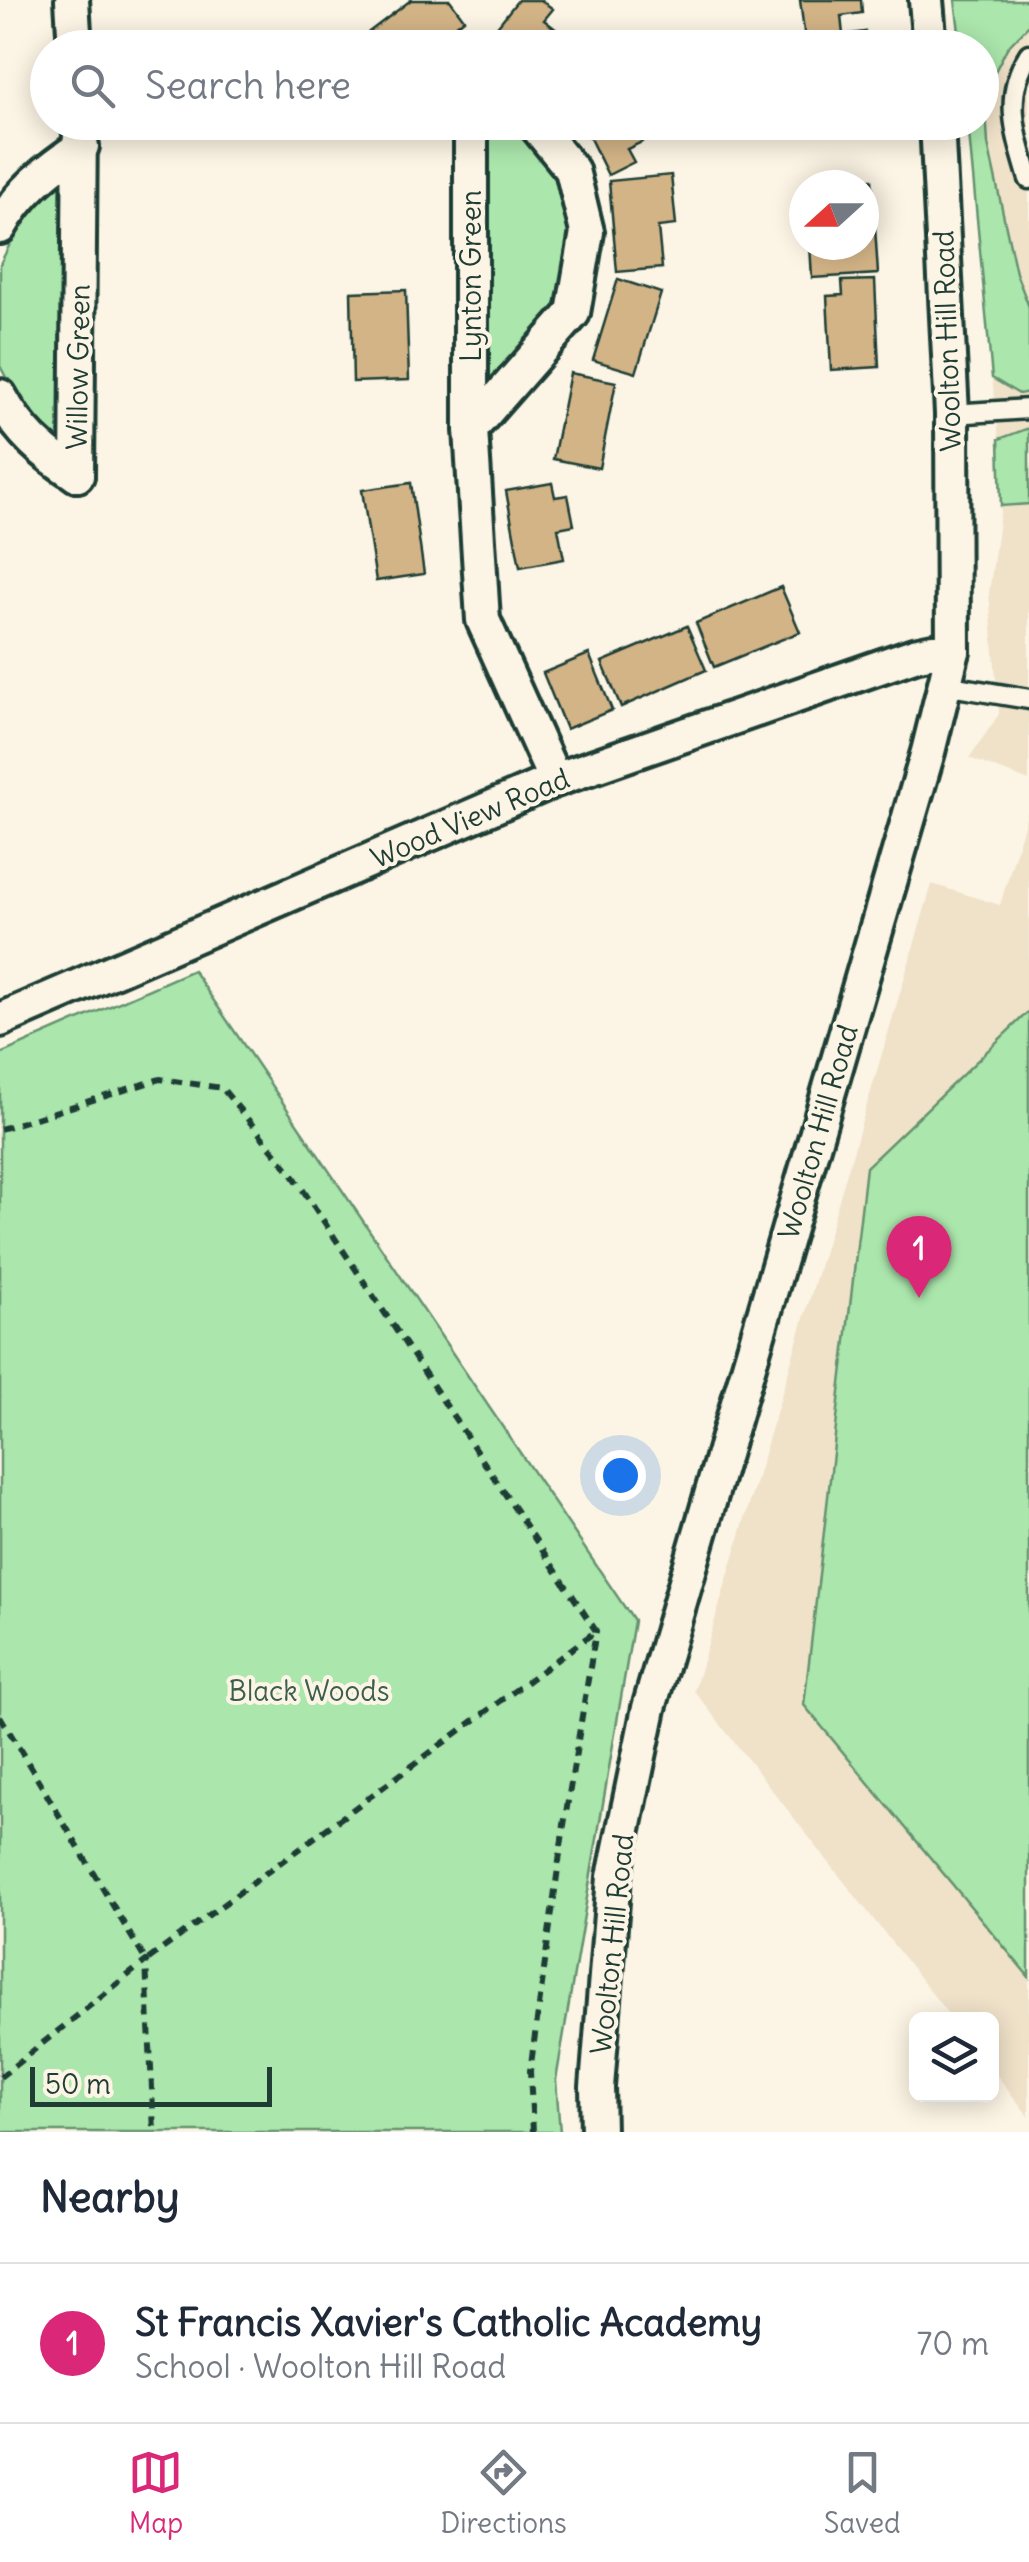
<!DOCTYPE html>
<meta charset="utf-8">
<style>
:root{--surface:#fff;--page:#f2f2f3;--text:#1f2937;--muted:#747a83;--line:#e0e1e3;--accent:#db2777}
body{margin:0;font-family:Delius,sans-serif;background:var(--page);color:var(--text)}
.controls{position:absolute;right:30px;bottom:30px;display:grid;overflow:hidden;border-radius:15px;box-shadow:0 5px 25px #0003}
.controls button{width:90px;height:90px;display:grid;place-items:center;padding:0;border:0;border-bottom:2px solid var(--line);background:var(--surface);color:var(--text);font:50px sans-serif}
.compass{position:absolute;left:789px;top:170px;width:90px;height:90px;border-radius:50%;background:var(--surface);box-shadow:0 5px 25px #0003;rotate:249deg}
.scale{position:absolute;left:30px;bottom:25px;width:242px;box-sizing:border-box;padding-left:10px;border:5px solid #1f3d34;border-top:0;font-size:28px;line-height:35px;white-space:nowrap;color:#1f3d34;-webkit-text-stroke:8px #fcf5e5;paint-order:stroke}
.you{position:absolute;left:620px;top:1475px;width:35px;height:35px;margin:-25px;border:8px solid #fff;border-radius:50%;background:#1a73e8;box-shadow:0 0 0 15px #1a73e833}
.badge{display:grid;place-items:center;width:65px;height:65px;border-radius:50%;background:var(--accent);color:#fff;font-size:32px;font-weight:700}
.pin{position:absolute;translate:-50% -82px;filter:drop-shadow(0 2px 5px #0008)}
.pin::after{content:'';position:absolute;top:52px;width:35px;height:30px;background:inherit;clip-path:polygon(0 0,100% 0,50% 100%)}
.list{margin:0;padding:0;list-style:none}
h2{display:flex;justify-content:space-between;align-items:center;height:130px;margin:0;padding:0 40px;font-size:42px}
h2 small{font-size:32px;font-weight:400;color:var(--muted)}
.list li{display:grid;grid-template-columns:65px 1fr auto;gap:30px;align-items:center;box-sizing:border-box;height:160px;padding:0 40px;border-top:2px solid var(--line)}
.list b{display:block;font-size:38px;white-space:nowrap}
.list p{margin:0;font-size:32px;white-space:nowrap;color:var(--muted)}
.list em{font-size:32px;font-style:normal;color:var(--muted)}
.icon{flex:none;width:55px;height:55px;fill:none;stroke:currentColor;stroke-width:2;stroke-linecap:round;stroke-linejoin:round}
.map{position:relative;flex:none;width:1029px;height:2132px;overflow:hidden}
.search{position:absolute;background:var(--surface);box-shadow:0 5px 25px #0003;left:30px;right:30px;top:30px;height:110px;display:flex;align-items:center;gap:25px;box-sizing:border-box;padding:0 35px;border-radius:55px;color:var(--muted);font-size:38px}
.sheet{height:290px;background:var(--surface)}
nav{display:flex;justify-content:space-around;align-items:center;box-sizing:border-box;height:140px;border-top:2px solid var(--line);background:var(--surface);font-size:28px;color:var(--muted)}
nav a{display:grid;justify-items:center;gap:5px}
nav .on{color:var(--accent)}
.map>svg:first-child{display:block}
.built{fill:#f0e2c9}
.green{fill:#abe6ac;stroke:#659270;stroke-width:2.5}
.building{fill:#d3b487;stroke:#1f3d34;stroke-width:2.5}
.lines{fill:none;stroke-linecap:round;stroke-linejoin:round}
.service-casing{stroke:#1f3d34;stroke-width:25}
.minor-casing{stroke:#1f3d34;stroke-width:40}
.path{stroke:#1f3d34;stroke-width:6;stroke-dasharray:10 8;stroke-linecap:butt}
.service{stroke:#fcf5e5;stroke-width:18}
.minor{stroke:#fcf5e5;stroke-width:32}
.labels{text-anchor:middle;stroke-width:8;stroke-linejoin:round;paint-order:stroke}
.street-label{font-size:28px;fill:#1f3d34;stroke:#fcf5e5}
.park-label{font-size:28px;fill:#3b5f4c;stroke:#fcf5e5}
</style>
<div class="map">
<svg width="1029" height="2132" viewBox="0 0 1029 2132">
<rect width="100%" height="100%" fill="#fcf5e5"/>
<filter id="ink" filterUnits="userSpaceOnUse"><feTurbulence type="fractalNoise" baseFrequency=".01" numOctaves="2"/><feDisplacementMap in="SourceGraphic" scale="20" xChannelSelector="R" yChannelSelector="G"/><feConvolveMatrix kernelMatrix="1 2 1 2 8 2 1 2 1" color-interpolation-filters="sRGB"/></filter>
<g filter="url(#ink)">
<g class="built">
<path d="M1029 0V781L969 758 999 714 989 593 1001 506 999 439 992 378 982 48Z"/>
<path d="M1029 808V2117L992 2069V2020L952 2019 694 1691 932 884 1000 905Z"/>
</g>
<g class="green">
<path d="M955 0H1029V25L1007 48 985 91 988 144 1016 273 1029 307V392L1019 394 992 378 968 123 982 122V48L961 47Z"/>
<path d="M480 123H505L516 126 561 176 574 237 562 313 479 405Z"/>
<path d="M74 164 68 459 23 409 0 366V264L26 212Z"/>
<path d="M1029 428V504L1001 506 999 439Z"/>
<path d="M193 970 634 1621 556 2080 560 2132H0V1054Z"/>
<path d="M1029 1011V1977L804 1705 866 1167Z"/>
</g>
<g class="building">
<path d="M411 0H450L464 19 427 48H368L361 38Z"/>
<path d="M518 0H541L553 9 544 20 580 48H500L488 38Z"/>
<path d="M800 0H861L862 13 841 16 843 35 865 32 867 48H806Z"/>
<path d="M582 122H632L642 142 627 149 634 162 608 175Z"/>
<path d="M671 175 676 225 658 227 662 268 617 272 609 181Z"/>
<path d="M872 179 878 274 812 278 810 245H864V185L807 183Z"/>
<path d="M618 279 661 293 636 373 593 360Z"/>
<path d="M875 280 879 367 831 370 827 296 843 295 842 281Z"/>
<path d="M406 290 409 380 353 382 351 292Z"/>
<path d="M570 373 616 382 599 468 553 459Z"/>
<path d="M411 483 424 574 376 581 362 490Z"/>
<path d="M552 483 555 497 568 495 574 525 558 528 564 559 520 567 506 491Z"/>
<path d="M781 587 800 632 714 667 696 623Z"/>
<path d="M687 626 706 670 621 707 602 662Z"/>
<path d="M589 654 612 710 566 729 543 673Z"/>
</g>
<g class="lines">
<g class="service-casing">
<g id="service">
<path d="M1029 54C1002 96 1016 135 1029 179"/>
<path d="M952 414 1029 409"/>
<path d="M944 685 1029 699"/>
</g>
</g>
<g class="minor-casing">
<g id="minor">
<path d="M72 0 75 48"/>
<path d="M926 0 930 48"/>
<path d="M471 122V429L483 620 555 780"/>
<path d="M0 227C19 192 49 168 82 146"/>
<path d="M0 396C19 432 43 453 77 475"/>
<path d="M471 429 573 313 587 232 572 170 533 122"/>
<path d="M77 475 80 122"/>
<path d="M0 1020 555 780 914 655 933 651H953"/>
<path d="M598 2132 597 2087 614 1877 649 1708 928 752 953 651 952 414 937 122"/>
</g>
</g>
<g class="path">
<path d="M0 1129 160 1079 222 1088 291 1172 596 1631 564 1825 530 2071 533 2132"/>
<path d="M0 1716 146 1961 596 1631"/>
<path d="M0 2077 146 1961 154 2132"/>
</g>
<use href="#service" class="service"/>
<use href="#minor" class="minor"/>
</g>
</g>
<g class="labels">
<g class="street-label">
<text transform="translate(471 276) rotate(-90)" y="10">Lynton Green</text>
<text transform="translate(947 341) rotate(-92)" y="10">Woolton Hill Road</text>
<text transform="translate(78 367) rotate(-89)" y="10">Willow Green</text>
<text transform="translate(470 818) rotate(-23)" y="10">Wood View Road</text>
<text transform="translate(818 1132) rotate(-74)" y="10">Woolton Hill Road</text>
<text transform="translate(612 1944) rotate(-84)" y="10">Woolton Hill Road</text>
</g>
<g class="park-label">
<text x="309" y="1701">Black Woods</text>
</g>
</g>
</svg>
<div class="controls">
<button><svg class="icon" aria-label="layers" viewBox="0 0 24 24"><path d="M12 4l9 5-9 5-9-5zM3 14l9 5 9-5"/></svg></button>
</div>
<svg class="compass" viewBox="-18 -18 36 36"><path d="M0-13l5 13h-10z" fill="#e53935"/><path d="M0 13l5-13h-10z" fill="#747a83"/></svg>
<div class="scale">50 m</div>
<div class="you"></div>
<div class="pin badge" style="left:919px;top:1298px">1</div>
<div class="search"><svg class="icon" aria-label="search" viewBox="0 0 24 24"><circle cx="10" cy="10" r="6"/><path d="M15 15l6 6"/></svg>Search here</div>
</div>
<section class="sheet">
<h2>Nearby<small></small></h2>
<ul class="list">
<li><span class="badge">1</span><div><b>St Francis Xavier's Catholic Academy</b><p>School · Woolton Hill Road</p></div><em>70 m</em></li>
</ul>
</section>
<nav>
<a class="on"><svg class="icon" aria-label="map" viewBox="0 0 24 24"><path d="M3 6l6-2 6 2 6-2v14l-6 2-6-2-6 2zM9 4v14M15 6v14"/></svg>Map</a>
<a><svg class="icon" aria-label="directions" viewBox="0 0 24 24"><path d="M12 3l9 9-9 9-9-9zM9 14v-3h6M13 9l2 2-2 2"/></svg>Directions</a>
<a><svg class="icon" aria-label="saved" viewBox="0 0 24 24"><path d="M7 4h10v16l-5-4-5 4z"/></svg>Saved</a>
</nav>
